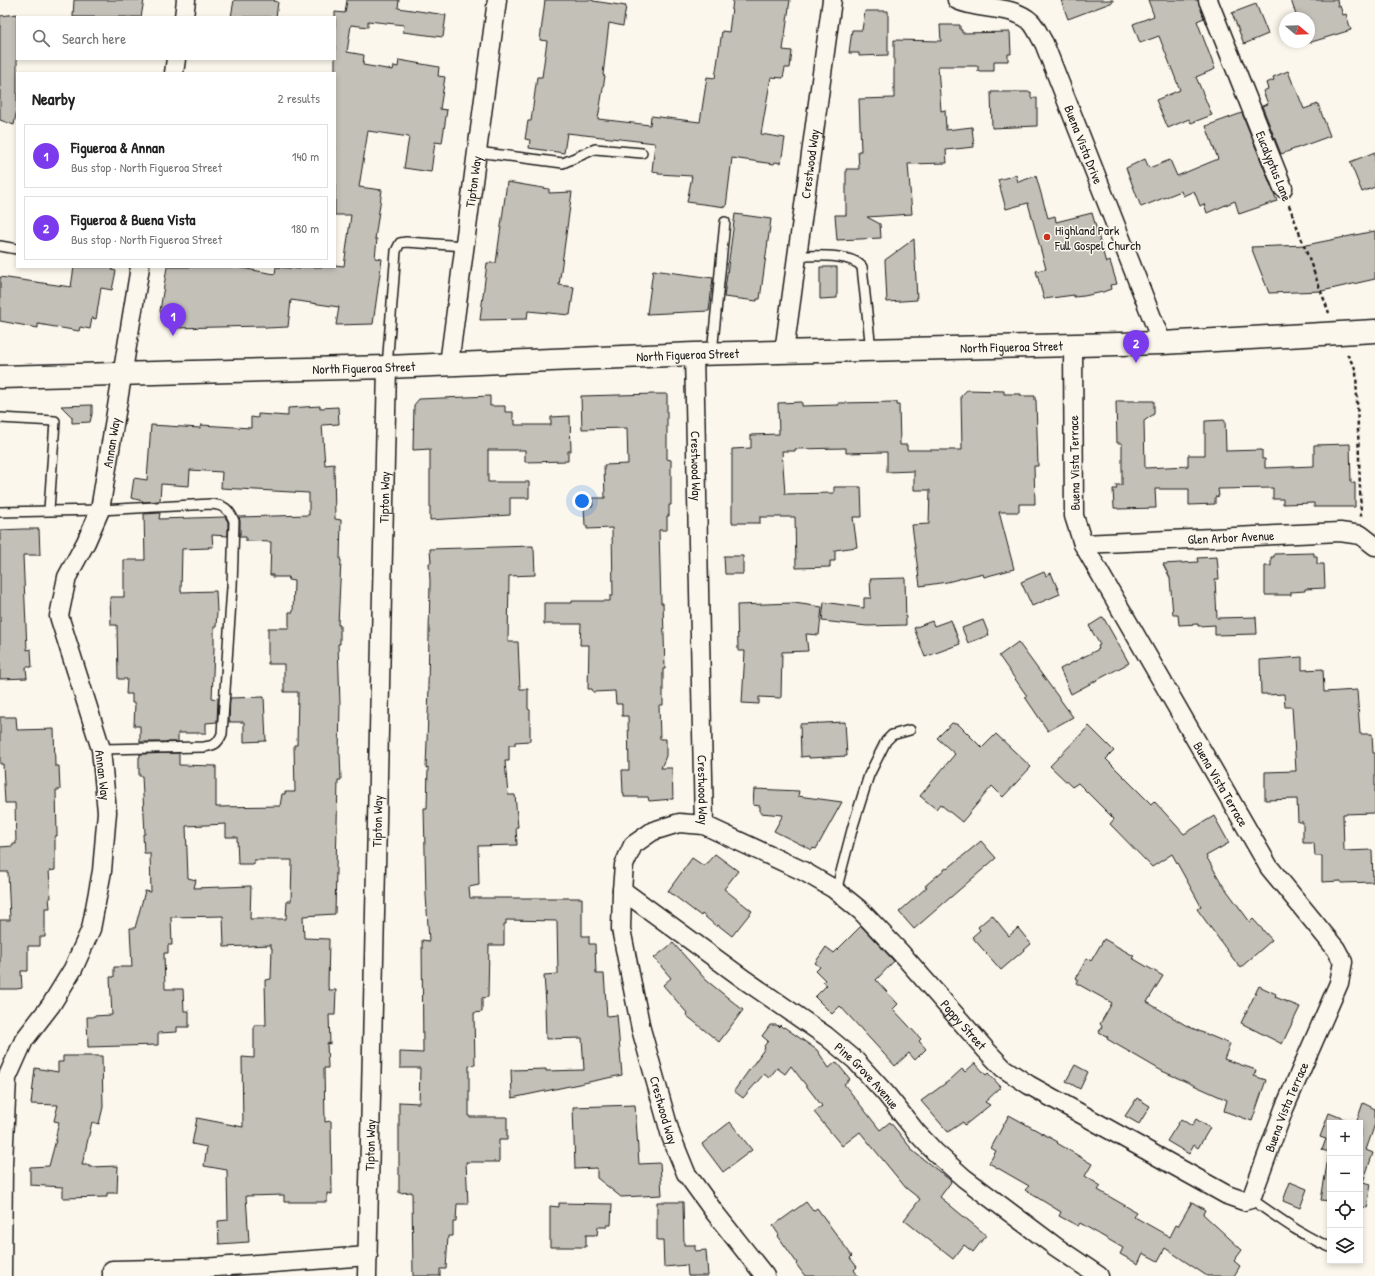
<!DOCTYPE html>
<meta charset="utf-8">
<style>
:root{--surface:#fff;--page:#f6f6f6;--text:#222;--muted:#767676;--line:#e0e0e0;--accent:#7c3aed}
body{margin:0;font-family:"Patrick Hand",sans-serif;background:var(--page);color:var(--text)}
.controls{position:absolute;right:12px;bottom:12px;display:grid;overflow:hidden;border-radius:0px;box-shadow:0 2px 6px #0003}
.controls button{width:36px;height:36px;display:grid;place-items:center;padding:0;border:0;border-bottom:1px solid var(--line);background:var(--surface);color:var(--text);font:20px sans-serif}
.compass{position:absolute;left:1279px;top:12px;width:36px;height:36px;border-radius:50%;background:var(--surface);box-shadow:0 2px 6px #0003;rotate:109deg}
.you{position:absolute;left:582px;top:501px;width:14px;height:14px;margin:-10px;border:3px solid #fff;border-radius:50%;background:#1a73e8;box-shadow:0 0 0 6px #1a73e833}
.badge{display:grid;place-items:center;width:26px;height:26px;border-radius:50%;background:var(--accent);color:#fff;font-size:13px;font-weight:700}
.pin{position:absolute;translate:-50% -33px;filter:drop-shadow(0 1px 2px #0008)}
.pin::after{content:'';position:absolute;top:21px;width:14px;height:12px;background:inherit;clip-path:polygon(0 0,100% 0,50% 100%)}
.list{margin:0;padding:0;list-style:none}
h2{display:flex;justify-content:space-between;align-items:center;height:52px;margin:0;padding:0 16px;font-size:17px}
h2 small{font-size:13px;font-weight:400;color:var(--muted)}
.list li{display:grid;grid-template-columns:26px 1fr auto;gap:12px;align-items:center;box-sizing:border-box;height:64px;margin:0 8px 8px;padding:0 8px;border:1px solid var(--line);border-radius:0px}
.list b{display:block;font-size:15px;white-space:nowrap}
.list p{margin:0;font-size:13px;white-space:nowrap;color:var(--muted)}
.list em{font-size:13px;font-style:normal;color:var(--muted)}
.icon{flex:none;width:22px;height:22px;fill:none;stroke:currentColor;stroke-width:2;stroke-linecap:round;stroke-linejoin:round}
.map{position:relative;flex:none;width:1375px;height:1276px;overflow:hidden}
.search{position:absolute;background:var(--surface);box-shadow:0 2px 6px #0003;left:16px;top:16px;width:320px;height:44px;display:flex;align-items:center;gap:10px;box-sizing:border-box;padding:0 14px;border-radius:0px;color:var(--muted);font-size:15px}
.panel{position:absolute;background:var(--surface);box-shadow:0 2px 6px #0003;left:16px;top:72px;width:320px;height:196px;border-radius:0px}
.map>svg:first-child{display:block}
.building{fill:#c3c0b8;stroke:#1c1c1c;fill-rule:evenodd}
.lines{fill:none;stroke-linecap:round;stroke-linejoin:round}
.lane-casing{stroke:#1c1c1c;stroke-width:12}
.street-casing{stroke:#1c1c1c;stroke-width:21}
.secondary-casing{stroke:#1c1c1c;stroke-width:25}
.path{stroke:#1c1c1c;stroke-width:2.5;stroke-dasharray:4 3;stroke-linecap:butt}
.lane{stroke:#fbf7ec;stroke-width:9}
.street{stroke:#fbf7ec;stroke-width:18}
.secondary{stroke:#fbf7ec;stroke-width:22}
.poi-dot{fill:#c8321e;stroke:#fbf7ec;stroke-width:1.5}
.labels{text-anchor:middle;stroke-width:3;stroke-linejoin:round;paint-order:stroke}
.street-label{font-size:13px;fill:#1c1c1c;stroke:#fbf7ec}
.poi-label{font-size:13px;fill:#1c1c1c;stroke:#fbf7ec;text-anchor:start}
</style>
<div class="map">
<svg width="1375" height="1276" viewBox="0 0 1375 1276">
<rect width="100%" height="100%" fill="#fbf7ec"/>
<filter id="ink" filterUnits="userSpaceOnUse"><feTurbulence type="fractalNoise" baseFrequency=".025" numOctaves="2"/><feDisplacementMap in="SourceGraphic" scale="8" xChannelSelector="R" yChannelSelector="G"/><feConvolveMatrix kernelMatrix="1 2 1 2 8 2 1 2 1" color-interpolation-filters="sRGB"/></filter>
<g filter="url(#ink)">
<g class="building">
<path d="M74 0H144L141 17H73Z"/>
<path d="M234 0H275L274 1 278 2 276 17H231Z"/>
<path d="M347 0H399L398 8 446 15 443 37 403 32 404 25 368 21V27L351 25 347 52 364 55 363 65 393 70 394 66 398 67 399 60 439 67 438 76 445 77 440 109 447 110 442 143 435 142 431 172 404 168 409 137 368 131 359 187 382 190 375 239H377L375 258 382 259 373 324 336 325 339 307 291 300 288 327 266 328 264 326 173 328 161 317 162 315 160 311 167 267H235L275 274 276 267 300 269V267H335V265L344 266 351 215H335V12L345 13Z"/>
<path d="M545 0H593V1L626 6 623 26 609 23 603 75 605 76 598 119 650 125 651 116 700 122 707 77 715 78 722 31 729 32 733 0H790L783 50 792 51 790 68H785L783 78 771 77 761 134 785 138 781 163 775 162 774 164 732 158 726 207 687 202 692 176 658 174V172L652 171 655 143 567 133 564 153 529 148 530 140 525 139 528 121H531L537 77H542L547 41 540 40Z"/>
<path d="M1061 0H1113V2L1068 19Z"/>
<path d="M1148 0H1198L1204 18 1197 21 1215 69 1196 77 1212 115 1191 123 1189 119 1168 128 1156 100 1180 90 1159 36 1140 43 1133 24 1154 16Z"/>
<path d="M1291 0H1337L1338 6H1340L1343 15 1346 14 1351 30 1305 44V42H1309V18H1297Z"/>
<path d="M1256 4 1268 34 1244 44 1232 13Z"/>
<path d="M865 11H888V55L859 56V53H849L852 30H862Z"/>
<path d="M17 14V109L14 125 0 120V16Z"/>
<path d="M940 25H960V30H962V33L1010 32 1011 54H1008V61H994V71H978V66H938L941 111 945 110 946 130 972 127 974 147 946 150 947 163 908 164 912 214 867 217 880 224 881 238 837 240 835 215H846V169H859L858 151H861L859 99 894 98V40L941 41Z"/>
<path d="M1288 71 1293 84H1294L1304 109 1318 104 1330 136 1281 154 1262 106 1268 104 1263 91 1268 89 1266 83 1274 80 1273 77Z"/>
<path d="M991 92H1031V98H1037V126L992 128Z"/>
<path d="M1242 113 1277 201 1239 214 1235 201 1207 213 1204 204 1200 206 1194 191 1183 196 1181 191 1141 207 1126 168 1145 159 1149 168 1170 160 1177 176 1218 159 1206 126Z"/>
<path d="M1375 152V187L1362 192 1350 162Z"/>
<path d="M1016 175 1018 182 1036 176 1048 218 1055 216 1056 222 1092 213 1106 263 1110 261 1117 284 1110 285 1111 289 1103 292 1084 296 1074 297V295L1044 299 1036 271 1046 269 1028 203 1006 209 998 180Z"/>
<path d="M507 182 549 189V193L572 192 559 285 574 287 570 315 528 311 527 319 480 320 487 263H496Z"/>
<path d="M735 214 771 219 760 299H757V301L724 297Z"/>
<path d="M1375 231V279L1322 291 1269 293 1251 247 1306 245Z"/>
<path d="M914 239 917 300 887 302 885 260Z"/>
<path d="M74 267H112V270L116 271 112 290 101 288 96 319 92 318 90 329 80 327 79 331 38 324V328L0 321V277L71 287Z"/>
<path d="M820 267H837V298L820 299Z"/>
<path d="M653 270 713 278 709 311 647 314Z"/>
<path d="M967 390 1004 391V394H1021V396H1035V400H1036L1038 466H1034L1035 504H1019V512H999L1014 569 984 577 983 574 979 575V574L947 582 920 586 912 525 929 524 930 490H914V471L887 472V452L846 453V448L795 449V451H782L785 494 834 493V487H861L862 517H853L857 547 835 550V561H830V567L796 568 795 517H760V523H732V449L751 448V435L779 434 778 403 802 402V406L839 405 838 403 897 402V405H899L900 445H907V450H962L961 396Z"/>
<path d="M655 394H667V459L671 460V505H669V516H667V530H659L661 603H663L665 669H663V705H659L660 739H666V756L661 768H672L673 799 649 801 648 797H624V793H623L622 770H629L628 716H622V704H616L615 691 593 692 592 689H588L589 645H580L581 624H544V603H572V601H610V596H613L612 528 587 529V526H585L584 506H593L592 498H605L604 465 628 464 627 428 582 429 581 396Z"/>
<path d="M490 396V406H505V412H513V420H515V425H551V417L570 416 571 451H568V461L525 462V450H488V482H529V498H510V515L430 520V449L413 450 414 405 419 399Z"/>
<path d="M1116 401H1154V414L1144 421 1145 468 1188 466V455H1205V421L1225 420 1226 451 1262 450V459H1265V468L1314 466V445L1350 444 1351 483H1355V507H1314V503L1283 504V499H1273V488L1218 489 1219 496 1215 497V504L1189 505V489H1155L1156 508 1118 509 1117 508H1114L1113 489H1117L1116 485H1122V443H1117Z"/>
<path d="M92 405V414L90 422 72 423V417L61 406Z"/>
<path d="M320 406V408L338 407 339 424 322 425 325 465 334 464 335 519 341 520 340 560H341L338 625H340V644H338L340 704 339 753H340L341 780H338L335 914 303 916 304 938 329 939 328 987 329 990H336L335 1015H329L330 1044 327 1043 328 1068H324L325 1122 331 1121 332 1194 327 1193V1202H284V1195L246 1196 249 1242 219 1244 218 1221 228 1220 227 1170 204 1166 207 1147 192 1144 197 1118 243 1127 242 1057 254 1058V1025H266L265 980 271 979 272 948H271V945L224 947 223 916 171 917 172 945H168V953H164L165 989H183L184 1011H189V1027H177V1032L158 1033V1045L88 1047 87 1017H93V1016L112 1015 110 977H114V967H132L130 928H135L145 891 151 892 150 853H144L143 834H145L142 776H139V757H140V754L179 753V765L216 766V807L280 806 282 794H285V792H295L294 745H297L298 692H284V664H268V628H289V612H293L294 581 288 580 289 577H273V575H270L271 542 246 541V537H240V521L239 517 309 515V493L221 488 222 472 190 470 189 486 161 484 160 501 143 502V501L131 498 134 478 147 480 151 425 200 428 201 425 251 428V417L258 418V414L288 416V408ZM226 824V837H237L238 864H254V860H292L291 901H287L286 919H250L251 886 194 888 196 880 188 878 186 826Z"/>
<path d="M160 513 159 519 225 517 228 522V536L212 535 213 547H208L209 548 182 549 181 592 216 591 217 612 216 627H214V649L212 699 218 698 217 722 206 723V733H178V742H140V726H134L135 703H132V694H126L127 679H118L117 625H111L110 597H124V560H145L144 514Z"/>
<path d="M23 529H39L40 555H23L27 650 31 649 32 667H26L27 678 0 679V530Z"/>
<path d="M533 546V549H534L535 575 509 576 508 642H518L520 689H528V709L530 710V741L515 742V745H509V761H505L508 795H515L518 827H516L517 845 478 846 479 885 469 887 470 898H582V936H589V944H595L596 974H604L607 1016 617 1015 622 1075 512 1098 511 1070 546 1069V1071L584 1070 582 1038 546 1039 545 1004H546L544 975 558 974 557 921 506 920V924H504V945H489L488 997 482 998V1012L474 1013 475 1065 469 1066V1117H507V1140H499V1162H466L468 1204H457L456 1222H453V1236H448L446 1269H440V1276H413L412 1192 399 1193V1102L419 1103 420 1068H400V1052L423 1053 422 940 429 941 426 895 424 808H427L428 767 426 768 429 687H428L430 581 429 563H431L430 549Z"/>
<path d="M1314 553V556H1317V564H1324L1325 588 1305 589V591L1291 592V595H1265V566H1271V557H1274V554Z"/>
<path d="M724 556H743V574H725Z"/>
<path d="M1217 557 1219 579H1215L1217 618 1256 617 1257 634 1215 635V625L1198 626V624L1179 625 1178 615H1173L1170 578 1163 564 1198 562 1197 558Z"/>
<path d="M1044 572 1046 576 1051 573 1060 594 1032 606 1021 582Z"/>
<path d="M905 578 906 625 867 626 822 621 824 602 864 608V598H871L870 579Z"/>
<path d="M794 603 822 607 819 635 806 634 808 651 782 652 781 698 759 697V704L742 703 745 651H738L737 605Z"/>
<path d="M1103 617 1129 663 1071 694 1060 669 1099 649 1098 646 1100 645 1089 626Z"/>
<path d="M951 620 960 644 925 657 914 628 932 621 934 626Z"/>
<path d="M983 620 989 635 968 643 962 628Z"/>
<path d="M1018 642 1073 717 1048 731 1025 697 1027 696 999 656Z"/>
<path d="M1302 657V670L1323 669 1324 692 1357 690 1360 734H1372L1373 753H1375V813L1343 814 1344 851 1372 850 1373 882 1341 883V881L1322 882V856H1315L1314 843H1303V822H1298L1297 799 1265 800V772L1296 771 1292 707H1285L1284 694 1267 695V694H1261L1260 660Z"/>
<path d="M264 697 266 741 244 742V722H229L230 698Z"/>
<path d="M0 717H16L17 730 54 729 55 766H59L60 790H56L57 836H55V870L49 871 51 898H49L50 908H45V937H40V946H28V971H21L22 988 17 989H0V920H10L8 872H0V847L13 846 12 844H16L15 803H5L3 764H0Z"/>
<path d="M845 722 847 756 809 758V756L801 757 800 724Z"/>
<path d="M952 723 959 725 982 748 996 734 1031 767 1003 797 992 786 962 822 940 804 936 809 920 796 955 754 937 738Z"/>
<path d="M1089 726 1114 751 1106 759 1151 804 1154 801 1184 834 1214 816 1229 843 1206 856 1222 884 1250 922 1253 919 1272 940 1240 968 1197 909 1201 906 1172 854 1152 867 1110 824 1114 819 1078 783 1072 787 1050 766Z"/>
<path d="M754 789 799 791 798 796 842 802 816 849 813 848 812 850 774 831 783 815 760 813V806L753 805Z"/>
<path d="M981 841 996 858 914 929 899 912 927 887 925 886 946 868 947 869Z"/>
<path d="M715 854 738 871 724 889 752 911 732 936 718 925 717 927 702 914 701 916 668 891 692 858 704 866Z"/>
<path d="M992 915 1009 936 1018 928 1031 944 1001 970 972 937 980 930 978 927Z"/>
<path d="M861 926 894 961 876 980 898 1004 893 1009 921 1039 919 1041 926 1049 915 1060 909 1053 895 1066 840 1006 832 1014 815 997 827 985 823 982 825 980 816 971 820 967 815 963 826 947 834 953Z"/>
<path d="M1104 939 1132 955 1134 956 1132 958 1163 976 1147 1002 1187 1026 1230 1044 1224 1059 1256 1070 1254 1076 1266 1080 1252 1121 1224 1111 1227 1100 1162 1071 1107 1039 1108 1037 1099 1032 1102 1026 1100 1024 1112 1003 1076 983 1078 979 1076 978 1087 958 1091 961Z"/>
<path d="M673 943 706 980 743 1010 719 1042 686 1015 687 1013 663 985 671 978 654 958Z"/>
<path d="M1259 986 1276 994 1275 997 1300 1007 1282 1044 1241 1023Z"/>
<path d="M770 1025H777L779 1027 780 1025 783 1028 784 1027 817 1050 829 1068 836 1062 850 1079 844 1084 880 1130 890 1122 914 1152 950 1180 951 1182 940 1197 986 1235 973 1252 964 1245 953 1259 904 1220 920 1199 906 1188 860 1132 842 1146 814 1112 822 1106 791 1066 785 1074 777 1068 769 1078 764 1074 743 1098 734 1091 765 1048 764 1046 768 1041 762 1036Z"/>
<path d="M63 1056H102L103 1107 99 1124 92 1122 82 1165H89V1167L118 1166 117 1193H107V1197L63 1198V1187L30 1185V1167L49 1166 57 1136 56 1135 59 1122 54 1121 58 1105 31 1104 35 1068 58 1072V1062H63Z"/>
<path d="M975 1063 986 1075 988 1073 1001 1087 985 1102 990 1105 965 1125 963 1122 948 1132 921 1101 950 1080 962 1069 965 1072Z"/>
<path d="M1075 1065 1088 1072 1080 1089 1066 1081Z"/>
<path d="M1137 1098 1150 1106 1139 1124 1125 1116Z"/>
<path d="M1363 1103 1375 1109V1124L1366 1150 1373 1153 1363 1182 1371 1184 1367 1208 1360 1206V1123H1356Z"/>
<path d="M635 1105 639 1164 660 1163 662 1195 621 1197 597 1178V1168L575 1169 573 1107Z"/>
<path d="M1329 1113 1354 1123H1330V1201L1321 1200 1329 1152 1322 1150 1326 1139 1320 1137Z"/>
<path d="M1009 1115 1058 1142 1057 1143 1092 1164 1085 1176 1101 1186 1098 1190 1136 1212 1133 1216 1170 1237 1176 1225 1178 1226 1192 1202 1205 1210 1203 1214 1242 1250 1234 1261 1240 1266 1234 1276H1207L1165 1248 1158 1261 1143 1253 1138 1264 1120 1254 1123 1248 1080 1223 1078 1226 1059 1216 1061 1212 1025 1190 1029 1186 989 1163 996 1151 991 1148Z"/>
<path d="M1181 1119 1192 1126 1196 1119 1210 1128 1198 1148 1194 1145 1189 1154 1167 1141Z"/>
<path d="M730 1122 752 1150 723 1172 702 1144Z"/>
<path d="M1290 1182 1307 1189 1300 1208 1283 1201Z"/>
<path d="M657 1202H683L684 1245H695V1251L706 1250 708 1276H688L687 1265 664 1267 663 1240H657Z"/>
<path d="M806 1202 813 1211 817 1208 852 1256 850 1258 857 1267 854 1270 858 1276H805L796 1264 797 1263 778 1236 779 1235 773 1226Z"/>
<path d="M559 1203 612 1204 611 1225H607V1227H598L597 1235H586V1247H550V1206L559 1207Z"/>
</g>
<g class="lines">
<g class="lane-casing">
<g id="lane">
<path d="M477 152 563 163 595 149 642 153"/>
<path d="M0 246 17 249"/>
<path d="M797 256C814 256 851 253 862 267L871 350"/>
<path d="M712 353 725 222"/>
<path d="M387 367 396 251 400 243 406 242 465 246"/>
<path d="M0 418 55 421 49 510"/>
<path d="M0 512 100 510 211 504C224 505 229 509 234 521L232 587 222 734C217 745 214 745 204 747L101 749"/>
<path d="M836 891 853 826 869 775 886 741 892 735 910 730"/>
<path d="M1251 1199C1276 1216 1302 1236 1330 1247"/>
</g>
</g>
<g class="street-casing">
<g id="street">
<path id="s1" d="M957 0C980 11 1012 4 1031 22 1036 27 1040 37 1044 43L1162 343"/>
<path d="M1208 0 1283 188"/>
<path d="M184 17 186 0"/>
<path d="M174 73 176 59"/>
<path id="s2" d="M784 352 832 0"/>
<path id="s3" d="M694 354 704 825 679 823 653 831 633 845 624 865 622 890 621 929 641 1029 671 1136 686 1173 715 1213 765 1276"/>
<path id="s4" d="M449 364 497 0"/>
<path id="s5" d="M1083 544 1340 532 1361 535 1375 546"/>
<path id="s6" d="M704 825 803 871 834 889 861 911 900 952 986 1050 1003 1068 1029 1085 1227 1195 1244 1201 1251 1199 1284 1109 1339 983 1343 962 1336 949 1269 867 1083 544 1074 516 1073 345"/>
<path id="s7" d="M622 890 745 980 826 1036 855 1060 886 1094 917 1133 935 1152 964 1178 1056 1247 1099 1276"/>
<path id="s8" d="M2 1276 3 1163 7 1078 24 1040 51 1005 73 969 91 929 102 871 107 812 101 749 59 616 67 577 86 542 100 510 140 267"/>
<path d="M112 1276V1270L202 1268"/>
<path d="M201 1276 202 1268 368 1256"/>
<path id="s9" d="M367 1276 387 367"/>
</g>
</g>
<g class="secondary-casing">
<g id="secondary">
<path id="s10" d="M0 377 387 367 694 354 1162 343 1375 331"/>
</g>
</g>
<g class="path">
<path d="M1289 205 1329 313"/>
<path d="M1347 354 1356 370 1361 517"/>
</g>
<use href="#lane" class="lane"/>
<use href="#street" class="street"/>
<use href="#secondary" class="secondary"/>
</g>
</g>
<circle class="poi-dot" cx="1047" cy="237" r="4"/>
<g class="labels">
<g class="street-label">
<text dy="5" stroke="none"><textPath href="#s1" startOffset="212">Buena Vista Drive</textPath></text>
<text dy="5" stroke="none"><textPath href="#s2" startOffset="190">Crestwood Way</textPath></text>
<text transform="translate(1274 166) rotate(68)" y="5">Eucalyptus Lane</text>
<text dy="5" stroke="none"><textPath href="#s4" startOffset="184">Tipton Way</textPath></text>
<text dy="5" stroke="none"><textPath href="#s10" startOffset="1012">North Figueroa Street</textPath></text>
<text dy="5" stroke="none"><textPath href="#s10" startOffset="688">North Figueroa Street</textPath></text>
<text dy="5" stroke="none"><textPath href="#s10" startOffset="364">North Figueroa Street</textPath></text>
<text dy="5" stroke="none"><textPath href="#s8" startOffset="874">Annan Way</textPath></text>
<text transform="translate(1074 463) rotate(-91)" y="5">Buena Vista Terrace</text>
<text dy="5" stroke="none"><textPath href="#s3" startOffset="112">Crestwood Way</textPath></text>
<text dy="5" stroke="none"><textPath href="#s9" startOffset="779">Tipton Way</textPath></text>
<text dy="5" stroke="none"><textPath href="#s5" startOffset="148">Glen Arbor Avenue</textPath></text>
<text transform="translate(103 775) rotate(83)" y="5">Annan Way</text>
<text transform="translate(1221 784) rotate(60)" y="5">Buena Vista Terrace</text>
<text dy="5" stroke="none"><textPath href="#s3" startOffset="436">Crestwood Way</textPath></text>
<text dy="5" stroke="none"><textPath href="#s9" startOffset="455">Tipton Way</textPath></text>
<text dy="5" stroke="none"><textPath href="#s6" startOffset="333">Poppy Street</textPath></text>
<text dy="5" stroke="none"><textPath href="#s7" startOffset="308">Pine Grove Avenue</textPath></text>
<text dy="5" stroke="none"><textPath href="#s6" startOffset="773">Buena Vista Terrace</textPath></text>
<text dy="5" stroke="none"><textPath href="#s3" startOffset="820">Crestwood Way</textPath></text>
<text dy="5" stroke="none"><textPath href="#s9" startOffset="131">Tipton Way</textPath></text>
</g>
<g class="poi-label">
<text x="1055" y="235">Highland Park<tspan x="1055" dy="15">Full Gospel Church</tspan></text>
</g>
</g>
</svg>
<div class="controls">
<button>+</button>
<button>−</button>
<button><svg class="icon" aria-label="locate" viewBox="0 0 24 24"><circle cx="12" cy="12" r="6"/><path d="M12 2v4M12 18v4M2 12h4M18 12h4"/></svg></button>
<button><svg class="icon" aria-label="layers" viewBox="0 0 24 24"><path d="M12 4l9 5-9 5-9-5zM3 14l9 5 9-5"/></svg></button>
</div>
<svg class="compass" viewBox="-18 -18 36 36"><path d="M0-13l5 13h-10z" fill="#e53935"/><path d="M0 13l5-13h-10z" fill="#767676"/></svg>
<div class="you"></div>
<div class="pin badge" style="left:173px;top:336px">1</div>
<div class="pin badge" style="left:1136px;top:363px">2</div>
<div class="search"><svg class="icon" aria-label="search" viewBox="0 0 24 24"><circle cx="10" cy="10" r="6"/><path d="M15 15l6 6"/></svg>Search here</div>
<section class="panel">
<h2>Nearby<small>2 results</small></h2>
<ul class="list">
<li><span class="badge">1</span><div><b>Figueroa &amp; Annan</b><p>Bus stop · North Figueroa Street</p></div><em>140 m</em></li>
<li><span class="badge">2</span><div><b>Figueroa &amp; Buena Vista</b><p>Bus stop · North Figueroa Street</p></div><em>180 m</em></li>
</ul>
</section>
</div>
